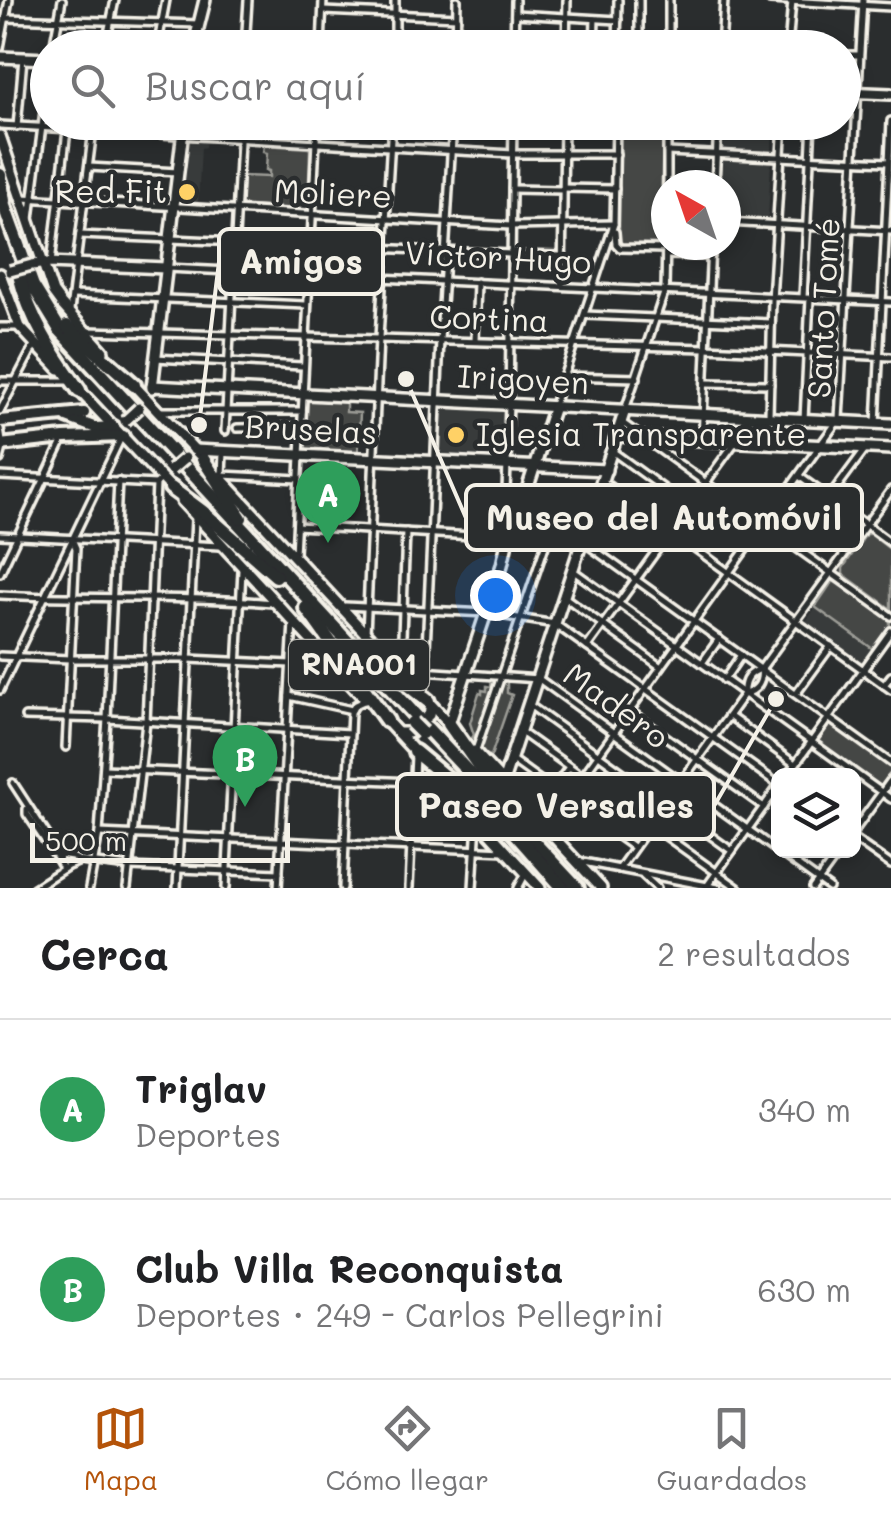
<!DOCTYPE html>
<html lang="es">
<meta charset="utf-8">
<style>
:root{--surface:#fff;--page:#f2f2f2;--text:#202124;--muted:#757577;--line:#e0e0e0;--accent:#b45309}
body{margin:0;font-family:Mali,sans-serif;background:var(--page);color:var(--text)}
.controls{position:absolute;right:30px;bottom:30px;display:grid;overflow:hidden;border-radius:15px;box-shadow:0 5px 15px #0003}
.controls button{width:90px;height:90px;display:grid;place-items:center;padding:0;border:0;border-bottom:2px solid var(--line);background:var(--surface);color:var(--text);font:50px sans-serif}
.compass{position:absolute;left:651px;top:170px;width:90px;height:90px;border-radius:50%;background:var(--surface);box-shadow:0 5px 15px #0003;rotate:320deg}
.scale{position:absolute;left:30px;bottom:25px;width:260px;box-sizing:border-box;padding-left:10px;border:5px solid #f4f1e8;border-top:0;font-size:28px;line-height:35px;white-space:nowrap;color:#f4f1e8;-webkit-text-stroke:8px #2a2d2e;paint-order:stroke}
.you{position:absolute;left:495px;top:595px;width:35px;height:35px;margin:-25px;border:8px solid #fff;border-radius:50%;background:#1a73e8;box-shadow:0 0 0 15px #1a73e833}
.badge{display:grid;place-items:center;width:65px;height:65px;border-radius:50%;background:var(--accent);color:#fff;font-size:32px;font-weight:700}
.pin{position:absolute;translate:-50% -82px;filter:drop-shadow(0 2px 5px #0008)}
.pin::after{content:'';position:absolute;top:52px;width:35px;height:30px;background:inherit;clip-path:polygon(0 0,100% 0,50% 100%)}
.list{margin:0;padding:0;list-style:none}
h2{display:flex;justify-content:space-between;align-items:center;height:130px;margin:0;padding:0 40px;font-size:42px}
h2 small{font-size:32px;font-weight:400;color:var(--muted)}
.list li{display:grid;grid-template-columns:65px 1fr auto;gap:30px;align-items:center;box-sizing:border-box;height:180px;padding:0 40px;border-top:2px solid var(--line)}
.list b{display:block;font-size:38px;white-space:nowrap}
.list p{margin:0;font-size:32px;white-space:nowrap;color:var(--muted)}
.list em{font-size:32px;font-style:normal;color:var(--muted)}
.icon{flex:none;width:55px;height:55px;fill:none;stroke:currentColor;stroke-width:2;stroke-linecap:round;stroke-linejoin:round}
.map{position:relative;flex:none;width:891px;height:888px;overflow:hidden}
.search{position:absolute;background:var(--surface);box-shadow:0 5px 15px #0003;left:30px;right:30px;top:30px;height:110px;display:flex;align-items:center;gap:25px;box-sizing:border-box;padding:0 35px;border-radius:55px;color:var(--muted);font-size:38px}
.sheet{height:490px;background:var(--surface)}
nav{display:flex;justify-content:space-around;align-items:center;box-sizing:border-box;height:140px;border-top:2px solid var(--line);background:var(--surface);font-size:28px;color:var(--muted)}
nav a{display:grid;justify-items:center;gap:5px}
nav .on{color:var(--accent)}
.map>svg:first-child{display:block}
.built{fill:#373a3a}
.green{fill:#444645;stroke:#9c9c96;stroke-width:2.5}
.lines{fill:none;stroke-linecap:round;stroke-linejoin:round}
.street-casing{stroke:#f4f1e8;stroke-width:12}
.secondary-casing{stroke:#f4f1e8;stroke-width:16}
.primary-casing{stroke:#f4f1e8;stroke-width:18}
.highway-casing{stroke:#f4f1e8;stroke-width:20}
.street{stroke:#2a2d2e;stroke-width:5}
.secondary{stroke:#2a2d2e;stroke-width:9}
.primary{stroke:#2a2d2e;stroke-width:10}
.highway{stroke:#2a2d2e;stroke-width:12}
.secondary-bridge-casing{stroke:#f4f1e8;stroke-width:16;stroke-linecap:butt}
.highway-bridge-casing{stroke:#f4f1e8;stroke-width:20;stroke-linecap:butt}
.secondary-bridge{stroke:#2a2d2e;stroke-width:9}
.highway-bridge{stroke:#2a2d2e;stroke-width:12}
.poi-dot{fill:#ffd166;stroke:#2a2d2e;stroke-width:4}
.labels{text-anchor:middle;stroke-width:9;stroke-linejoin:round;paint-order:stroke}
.shield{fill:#2a2d2e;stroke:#b7b6b0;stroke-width:2.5}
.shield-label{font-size:30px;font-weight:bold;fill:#f4f1e8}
.poi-label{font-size:32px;fill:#f4f1e8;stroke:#2a2d2e;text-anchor:end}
.street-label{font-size:32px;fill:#f4f1e8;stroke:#2a2d2e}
.leader{fill:none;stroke:#f4f1e8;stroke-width:4}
.callout-dot{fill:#f4f1e8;stroke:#2a2d2e;stroke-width:4}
.callout{fill:#2a2d2e;stroke:#f4f1e8;stroke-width:4}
.callout-label{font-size:35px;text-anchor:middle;font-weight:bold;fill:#f4f1e8}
</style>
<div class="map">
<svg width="891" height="888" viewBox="0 0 891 888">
<rect width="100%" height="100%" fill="#2a2d2e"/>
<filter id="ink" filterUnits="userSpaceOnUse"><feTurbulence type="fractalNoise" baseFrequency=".01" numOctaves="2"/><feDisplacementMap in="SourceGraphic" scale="20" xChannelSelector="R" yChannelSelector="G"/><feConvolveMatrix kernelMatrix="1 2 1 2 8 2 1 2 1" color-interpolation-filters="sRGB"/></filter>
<g filter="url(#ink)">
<g class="built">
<path d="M722 123H773L772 151 723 149 721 147Z"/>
<path d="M189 139 206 140 205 147 201 148 198 205 180 202 185 141Z"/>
<path d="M723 158 771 160 768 220 726 218V185H719L721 163Z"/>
<path d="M444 405 503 408V459L501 461 442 458 440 455 441 408Z"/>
<path d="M832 582H835L890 621V625L863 663 805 623Z"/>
</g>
<g class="green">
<path d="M624 127H658L663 132 660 245H621L619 241 620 132Z"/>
<path d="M264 145 309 148 310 150 308 209 306 211 241 205 243 176 269 177V171L266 170 267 153 263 152Z"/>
<path d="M308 399 346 400V412L360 413 358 453 307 451 305 448Z"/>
<path d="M218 476 344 614 332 611 325 603 324 605 331 613 346 617 398 672C363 647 335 618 306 587 272 550 245 519 218 476Z"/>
<path d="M866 534H870L891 550V609L843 574V568Z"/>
<path d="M832 582H835L890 621V625L873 649 815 607Z"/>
<path d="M492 679 507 680V693L512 695 491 756 482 754 470 741 474 735 470 723 479 693 482 694V690L487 691V686L491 687Z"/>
<path d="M828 725H831L891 768V772L880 787 818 742 817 740Z"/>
</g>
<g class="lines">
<g class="street-casing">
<g id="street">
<path d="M395 0V48"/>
<path d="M770 0 891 7"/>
<path d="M323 11 457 17"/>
<path d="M515 14 618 20"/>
<path d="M6 18 199 24"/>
<path d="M0 48 9 0"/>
<path d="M53 48 62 0"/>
<path d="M105 48 115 0"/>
<path d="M157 48 166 0"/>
<path d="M245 48 248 0"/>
<path d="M321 48 323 0"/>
<path d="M456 48 457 0"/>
<path d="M514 48 515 0"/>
<path d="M566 48 567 0"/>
<path d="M594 48 595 19"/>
<path d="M617 48 618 0"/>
<path d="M639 48V0"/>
<path d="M669 48V0"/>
<path d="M721 48 724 0"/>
<path d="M788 48 792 1"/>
<path d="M844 55H859"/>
<path d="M402 122 513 128"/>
<path d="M621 122H664"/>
<path d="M0 125 513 154H616"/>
<path d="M17 127 23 58"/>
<path d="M667 152 888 162"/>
<path d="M89 167 178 172"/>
<path d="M667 185V122"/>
<path d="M715 185 718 122"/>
<path d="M563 188 615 189"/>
<path d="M512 189 563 190"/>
<path d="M23 198 511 226 614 224"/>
<path d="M30 219 48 80"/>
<path d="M726 222 891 231"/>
<path d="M615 232 616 244 620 248 665 249"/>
<path d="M80 235 511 254"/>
<path d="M511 255 562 256"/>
<path d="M666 255 711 256"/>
<path d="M51 263 68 122"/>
<path d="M166 268 891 302"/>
<path d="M562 286 564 122"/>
<path d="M73 295 306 305"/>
<path d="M803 297 812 122"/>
<path d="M70 311 94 122"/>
<path d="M585 315 771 323"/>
<path d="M0 327H20"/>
<path d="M88 331 706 348 891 357"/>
<path d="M475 341 477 282"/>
<path d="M155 358 302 366"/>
<path d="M565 376 637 378"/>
<path d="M0 381H69"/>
<path d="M705 383 770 384"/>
<path d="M554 405 614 224 616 122"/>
<path d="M625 410 665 290 666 238"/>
<path d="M0 411 35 344"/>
<path d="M160 411H302"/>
<path d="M804 419 810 298"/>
<path d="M621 422 891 616"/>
<path d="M876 424 891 121"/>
<path d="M237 428 301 427"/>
<path d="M0 429 3 448 0 459"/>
<path d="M225 431 241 122"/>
<path d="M702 439 711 245"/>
<path d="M612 451 689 507"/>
<path d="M222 475 223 453"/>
<path d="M0 476 156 484"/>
<path d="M799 476 891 543"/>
<path d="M220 477 222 475 299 479"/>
<path d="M602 481 891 690"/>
<path d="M829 498 866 448"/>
<path d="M297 526 508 538 513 536 585 543 891 763"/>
<path d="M0 535 220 546"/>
<path d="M507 535 505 522 509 404 513 122"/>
<path d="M295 554 317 122"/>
<path d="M575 572 891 799"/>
<path d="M0 573 63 440"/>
<path d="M0 595C91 600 182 595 273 603"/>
<path d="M566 598 661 667"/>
<path d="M342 608 345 606 487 613 555 624 778 784"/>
<path d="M366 634 379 338 392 122"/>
<path d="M587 647 733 445 765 421 769 415 772 300 783 122"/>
<path d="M0 656 70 659H189L291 664"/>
<path d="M702 663 719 639"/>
<path d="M395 666 401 662 406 532"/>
<path d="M404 675 407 670 539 679 829 888"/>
<path d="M724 680 741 655"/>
<path d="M884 685 891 676"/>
<path d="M0 690 121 438"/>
<path d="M424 694 440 340 453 122"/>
<path d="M744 694C743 682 748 673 761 669L891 490"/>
<path d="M796 694 831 646"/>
<path d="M289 696 352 710"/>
<path d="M528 704 732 851"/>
<path d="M630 711 764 807"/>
<path d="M729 716 795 764"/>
<path d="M25 717 107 719 350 733"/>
<path d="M521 732 738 888"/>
<path d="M66 747 76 548 72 539"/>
<path d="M476 750 547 540"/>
<path d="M512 760 633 847"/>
<path d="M104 769 413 782"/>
<path d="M583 776 839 419 863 0"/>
<path d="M787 776 891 631"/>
<path d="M13 783 60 855 59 861 63 869"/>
<path d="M553 789 569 767"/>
<path d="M581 808 596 786"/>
<path d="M27 809V814L59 861"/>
<path d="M545 828 567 799"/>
<path d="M854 831 891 780"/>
<path d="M99 833 505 851"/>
<path d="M854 839 891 865"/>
<path d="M60 855 72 857 80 861"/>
<path d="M578 861 718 888"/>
<path d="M619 869 744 694C757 691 763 682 761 669"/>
<path d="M643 875 657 888"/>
<path d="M707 886 778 787"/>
<path d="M34 888 68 866 80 861 129 867 279 873"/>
<path d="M89 888 99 833 107 719 118 481"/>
<path d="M127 888 146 722 156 484 161 479"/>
<path d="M177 888 195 519"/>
<path d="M226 888 242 570"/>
<path d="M278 888 293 622"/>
<path d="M343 888 351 712 355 705 366 700"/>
<path d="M409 888 415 755"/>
<path d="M473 888 477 821"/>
<path d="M518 888 526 873"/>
<path d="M813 888 840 851"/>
</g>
</g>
<g class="secondary-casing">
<g id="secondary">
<path d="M193 48 205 0"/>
<path d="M0 57 48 59"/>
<path d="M844 92 891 94"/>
<path d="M0 136 53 293 61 304 103 351"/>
<path d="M32 265 48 263 166 268"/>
<path d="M0 274 20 327 59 369"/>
<path d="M130 381 205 461"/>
<path d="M152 386 891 424"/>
<path d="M77 388 172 489"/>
<path d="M152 388 184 122"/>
<path d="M617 436 891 449"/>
<path d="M194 450 606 470"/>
<path d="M219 476 406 677"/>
<path d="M182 501 365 699"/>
<path d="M426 699 450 725"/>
<path d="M383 717 417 754"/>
<path d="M449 724 502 565 508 538 516 524 554 406"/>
<path d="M398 733H409L429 715 431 705"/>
<path d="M474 751 601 888"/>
<path d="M441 780 540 888"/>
<path d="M503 782 625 410"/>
</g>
</g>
<g class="primary-casing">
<g id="primary">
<path d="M67 417 96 428 114 427"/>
<path d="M0 421 84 413"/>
<path d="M0 445 64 438 123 436"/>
</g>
</g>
<g class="highway-casing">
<g id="highway">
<path d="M0 175 4 201"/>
<path d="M0 195 33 286 60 330 418 718"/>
<path d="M19 275C30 319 53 354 79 390"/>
<path d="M67 326 134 385"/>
<path d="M203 459 241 518"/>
<path d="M171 488 202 511 276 576"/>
<path d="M306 608 387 721"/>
<path d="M367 653 428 701"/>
<path d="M449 724 499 795"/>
<path d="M427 728 577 888"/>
<path d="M415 752 505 827"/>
<path d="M502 819 563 888"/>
</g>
</g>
<use href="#street" class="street"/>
<use href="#secondary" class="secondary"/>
<use href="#primary" class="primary"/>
<use href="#highway" class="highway"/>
<g class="secondary-bridge-casing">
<g id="secondary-bridge">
<path d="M10 271 32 265"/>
<path d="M125 421 139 408"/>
<path d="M171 470 185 458"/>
</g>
</g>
<g class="highway-bridge-casing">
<path id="highway-bridge" d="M412 723 422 733"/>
</g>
<use href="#secondary-bridge" class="secondary-bridge"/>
<use href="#highway-bridge" class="highway-bridge"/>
</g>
</g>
<g class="poi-dot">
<circle cx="187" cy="192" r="10"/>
<circle cx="456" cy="435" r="10"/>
</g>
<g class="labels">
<rect class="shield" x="289" y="640" width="140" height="50" rx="8"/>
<g class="shield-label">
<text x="359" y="675">RNA001</text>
</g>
<g class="poi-label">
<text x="167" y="203">Red Fit</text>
<text x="476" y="446" text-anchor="start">Iglesia Transparente</text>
</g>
<g class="street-label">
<text transform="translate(333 194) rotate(3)" y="11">Moliere</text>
<text transform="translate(498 258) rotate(3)" y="11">Víctor Hugo</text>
<text transform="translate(824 308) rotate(-87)" y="11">Santo Tomé</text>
<text transform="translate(489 319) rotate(2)" y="11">Cortina</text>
<text transform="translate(523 380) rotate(3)" y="11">Irigoyen</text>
<text transform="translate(311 430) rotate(3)" y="11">Bruselas</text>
<text transform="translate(616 706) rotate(36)" y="11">Madero</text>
</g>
</g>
<path class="leader" d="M199 425L219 262M406 379L466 518M776 699L714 806"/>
<g class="callout-dot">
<circle cx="199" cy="425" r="10"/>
<circle cx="406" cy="379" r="10"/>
<circle cx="776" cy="699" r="10"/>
</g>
<g class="callout">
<rect x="219" y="229" width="164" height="65" rx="10"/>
<rect x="466" y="485" width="396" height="65" rx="10"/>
<rect x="397" y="774" width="317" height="65" rx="10"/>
</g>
<g class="callout-label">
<text x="301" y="274">Amigos</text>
<text x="664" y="530">Museo del Automóvil</text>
<text x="556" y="818">Paseo Versalles</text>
</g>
</svg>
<div class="controls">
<button><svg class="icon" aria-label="layers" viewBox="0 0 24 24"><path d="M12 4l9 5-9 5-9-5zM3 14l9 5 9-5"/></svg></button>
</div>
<svg class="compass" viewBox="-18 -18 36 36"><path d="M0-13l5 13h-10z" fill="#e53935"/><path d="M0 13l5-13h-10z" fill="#757577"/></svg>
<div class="scale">500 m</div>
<div class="you"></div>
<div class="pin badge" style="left:328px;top:543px;background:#2e9e5b">A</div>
<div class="pin badge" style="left:245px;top:807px;background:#2e9e5b">B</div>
<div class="search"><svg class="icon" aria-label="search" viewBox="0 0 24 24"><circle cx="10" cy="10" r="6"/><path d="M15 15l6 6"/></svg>Buscar aquí</div>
</div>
<section class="sheet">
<h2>Cerca<small>2 resultados</small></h2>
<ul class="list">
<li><span class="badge" style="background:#2e9e5b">A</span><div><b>Triglav</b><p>Deportes</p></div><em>340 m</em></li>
<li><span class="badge" style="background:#2e9e5b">B</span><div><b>Club Villa Reconquista</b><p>Deportes · 249 - Carlos Pellegrini</p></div><em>630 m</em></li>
</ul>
</section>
<nav>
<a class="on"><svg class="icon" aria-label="map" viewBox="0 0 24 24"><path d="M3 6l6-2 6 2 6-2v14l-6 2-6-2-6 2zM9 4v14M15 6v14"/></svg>Mapa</a>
<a><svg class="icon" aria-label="directions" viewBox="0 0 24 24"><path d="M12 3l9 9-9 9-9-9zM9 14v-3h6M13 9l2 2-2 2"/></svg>Cómo llegar</a>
<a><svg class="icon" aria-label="saved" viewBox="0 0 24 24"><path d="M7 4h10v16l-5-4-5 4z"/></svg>Guardados</a>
</nav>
